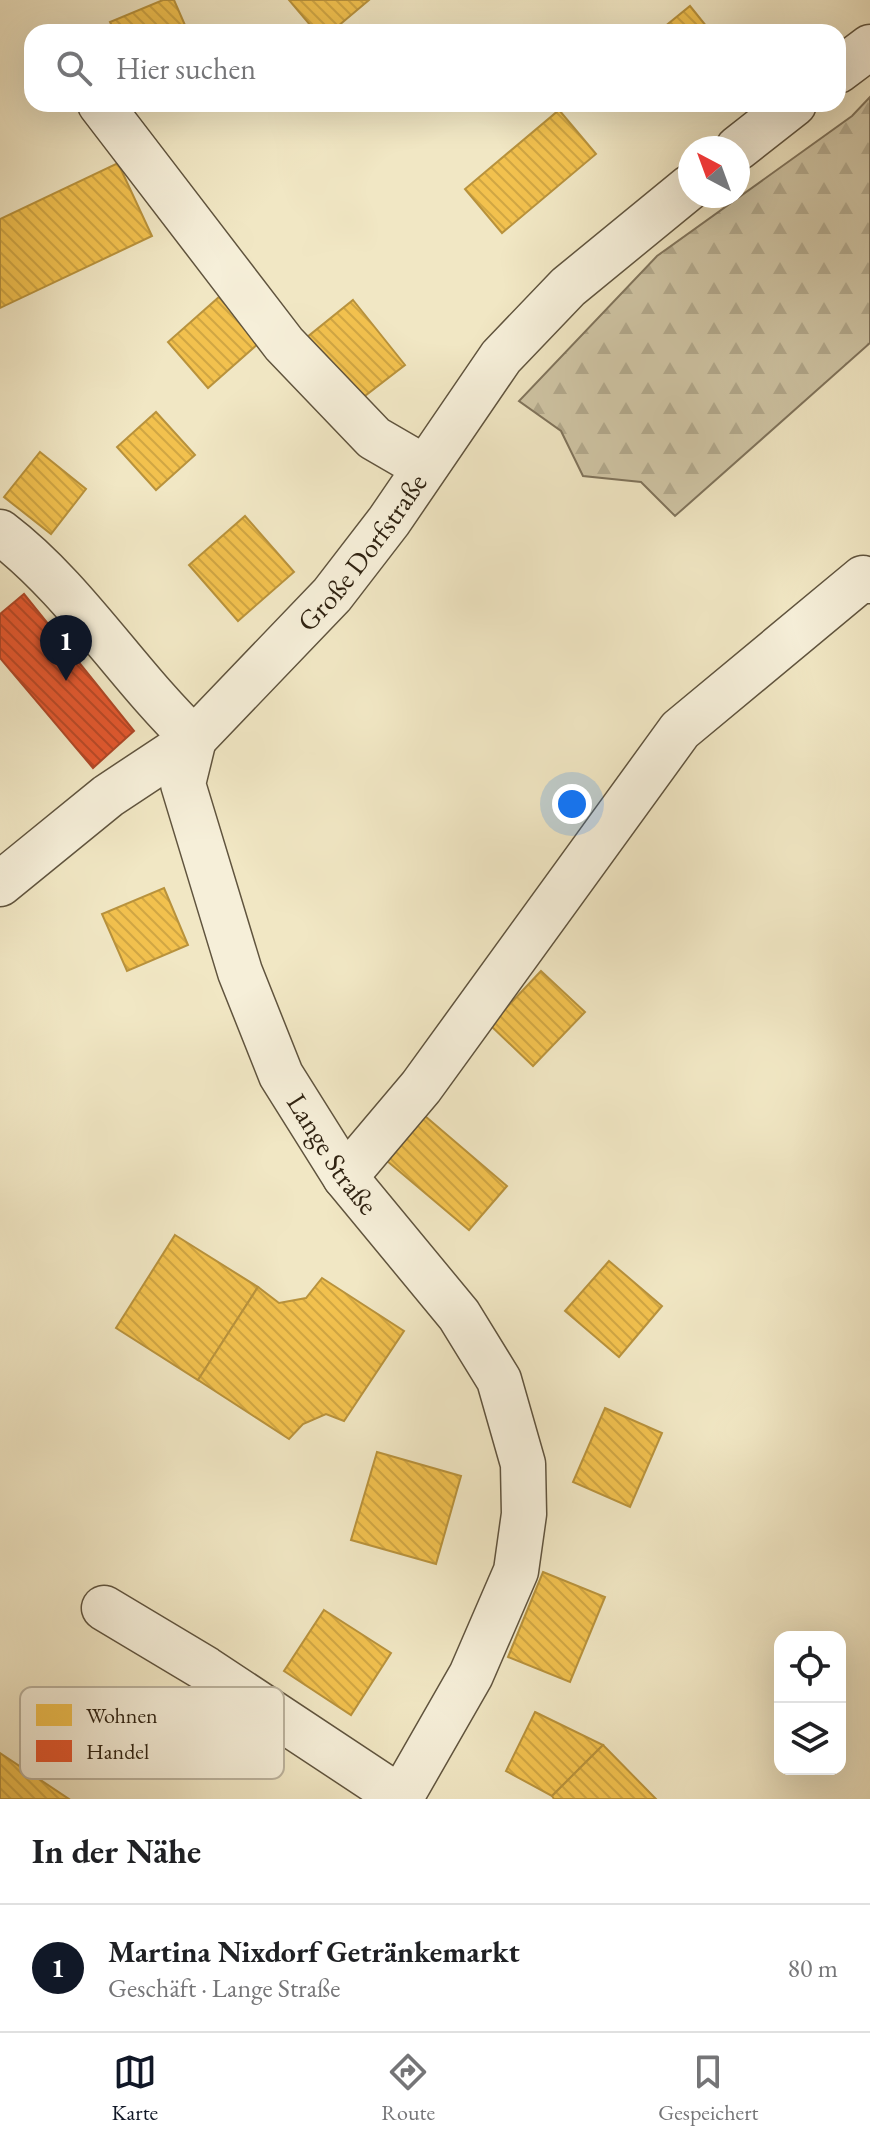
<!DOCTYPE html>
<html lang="de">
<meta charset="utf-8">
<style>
:root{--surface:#fff;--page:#f2f2f2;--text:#202124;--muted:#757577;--line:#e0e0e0;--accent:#111827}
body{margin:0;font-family:"EB Garamond",serif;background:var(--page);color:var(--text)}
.controls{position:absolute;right:24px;bottom:24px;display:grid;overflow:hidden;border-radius:16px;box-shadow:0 8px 32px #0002}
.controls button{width:72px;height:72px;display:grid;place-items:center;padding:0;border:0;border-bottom:2px solid var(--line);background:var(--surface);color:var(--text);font:40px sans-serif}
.compass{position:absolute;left:678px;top:136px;width:72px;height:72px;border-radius:50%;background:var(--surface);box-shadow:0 8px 32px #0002;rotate:319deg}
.you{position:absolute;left:572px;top:804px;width:28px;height:28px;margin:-20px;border:6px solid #fff;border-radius:50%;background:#1a73e8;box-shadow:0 0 0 12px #1a73e833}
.badge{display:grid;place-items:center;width:52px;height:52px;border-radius:50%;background:var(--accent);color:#fff;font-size:26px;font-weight:700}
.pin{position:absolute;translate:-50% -66px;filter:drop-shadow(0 2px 4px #0008)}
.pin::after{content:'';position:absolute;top:42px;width:28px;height:24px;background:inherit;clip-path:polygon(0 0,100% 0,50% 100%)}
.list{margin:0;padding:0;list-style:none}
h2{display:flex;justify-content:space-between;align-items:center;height:104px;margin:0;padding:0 32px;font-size:34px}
h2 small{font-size:26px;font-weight:400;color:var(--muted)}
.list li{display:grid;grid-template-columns:52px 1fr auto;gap:24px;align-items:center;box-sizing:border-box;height:128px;padding:0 32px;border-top:2px solid var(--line)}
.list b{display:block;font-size:30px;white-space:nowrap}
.list p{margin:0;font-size:26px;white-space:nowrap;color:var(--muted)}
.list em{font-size:26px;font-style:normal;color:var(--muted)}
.icon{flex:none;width:44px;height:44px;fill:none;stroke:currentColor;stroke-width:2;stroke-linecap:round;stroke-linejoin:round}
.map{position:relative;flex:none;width:870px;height:1799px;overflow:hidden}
.search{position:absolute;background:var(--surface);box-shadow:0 8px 32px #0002;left:24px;right:24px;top:24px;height:88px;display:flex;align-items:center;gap:20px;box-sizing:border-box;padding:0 28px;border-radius:24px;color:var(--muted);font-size:30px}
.sheet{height:232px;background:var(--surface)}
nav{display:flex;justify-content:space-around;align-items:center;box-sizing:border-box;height:112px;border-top:2px solid var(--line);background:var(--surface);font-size:22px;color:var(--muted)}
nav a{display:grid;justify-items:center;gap:4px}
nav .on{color:var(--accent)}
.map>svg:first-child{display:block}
.forest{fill:url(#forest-firs);stroke:#80745c;stroke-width:2}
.homes{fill:url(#homes-back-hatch);stroke:#b8923c;stroke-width:2}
.shops{fill:url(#shops-back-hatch);stroke:#ae4726;stroke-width:2}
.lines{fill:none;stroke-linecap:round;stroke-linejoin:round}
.minor-casing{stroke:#60543e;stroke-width:47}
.minor{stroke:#f6efd9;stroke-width:44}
.labels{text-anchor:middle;stroke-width:8;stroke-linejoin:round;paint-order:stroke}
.street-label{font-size:28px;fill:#302312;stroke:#f6efd9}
.key{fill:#f6efd9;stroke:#bbb29d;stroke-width:2}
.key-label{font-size:22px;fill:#302312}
</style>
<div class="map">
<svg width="870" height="1799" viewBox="0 0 870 1799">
<defs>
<pattern id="forest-firs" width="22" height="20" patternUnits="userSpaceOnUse" patternTransform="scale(2)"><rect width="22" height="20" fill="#d0c6a6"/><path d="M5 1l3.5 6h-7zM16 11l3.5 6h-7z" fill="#b3aa8e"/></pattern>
<pattern id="homes-back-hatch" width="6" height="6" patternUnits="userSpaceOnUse" patternTransform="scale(2)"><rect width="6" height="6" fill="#f2c14e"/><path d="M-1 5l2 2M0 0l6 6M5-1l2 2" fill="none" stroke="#d0a643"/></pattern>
<pattern id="shops-back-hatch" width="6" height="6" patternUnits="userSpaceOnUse" patternTransform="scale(2)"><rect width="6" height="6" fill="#e4572e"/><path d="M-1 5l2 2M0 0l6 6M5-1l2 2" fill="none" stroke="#b94826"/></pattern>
</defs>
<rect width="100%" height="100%" fill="#f1e7c4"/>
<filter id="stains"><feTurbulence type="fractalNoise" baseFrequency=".0025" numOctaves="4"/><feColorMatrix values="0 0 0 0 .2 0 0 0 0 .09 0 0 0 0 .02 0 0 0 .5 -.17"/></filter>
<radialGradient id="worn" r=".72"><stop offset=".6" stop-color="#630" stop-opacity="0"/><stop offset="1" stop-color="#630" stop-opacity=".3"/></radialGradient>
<path class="forest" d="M870 97V343L675 516 641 482 583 476 561 431 519 401 657 256 852 116Z"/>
<g class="homes">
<path d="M163 0H174L188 32H115L110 22Z"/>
<path d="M289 0H369L331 32H316Z"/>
<path d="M690 6 711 32H658Z"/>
<path d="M559 110 596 154 502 233 465 189Z"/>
<path d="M118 163 152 236 0 308V219Z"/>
<path d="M219 297 259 343 208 388 168 342Z"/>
<path d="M353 300 405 365 357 402 306 338Z"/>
<path d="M156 412 195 455 156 490 117 447Z"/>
<path d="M40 452 86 489 51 534 4 497Z"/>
<path d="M245 516 294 572 238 621 189 565Z"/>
<path d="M164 888 188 945 127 971 102 914Z"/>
<path d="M541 971 585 1012 533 1066 490 1025Z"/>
<path d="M425 1116 507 1186 469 1230 387 1161Z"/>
<path d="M175 1235 258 1287 198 1380 116 1328Z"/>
<path d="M609 1261 662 1306 619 1357 565 1311Z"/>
<path d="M322 1278 404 1331 344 1421 326 1414 303 1424 289 1439 198 1380 258 1287 279 1303 306 1298Z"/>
<path d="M605 1408 662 1433 630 1507 573 1482Z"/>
<path d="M377 1452 461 1476 436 1564 351 1540Z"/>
<path d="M543 1572 605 1597 570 1682 508 1657Z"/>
<path d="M324 1610 391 1653 351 1715 284 1671Z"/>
<path d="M535 1712 603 1745 552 1796 506 1771Z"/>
<path d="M603 1745 656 1799H554L552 1796Z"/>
<path d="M0 1753 69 1799H0Z"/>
</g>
<path class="shops" d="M24 594 134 731 93 768 0 658V614Z"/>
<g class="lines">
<g class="minor-casing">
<g id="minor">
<path d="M838 71 870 47"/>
<path d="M100 104 284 344 374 438 424 467"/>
<path d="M738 148 794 104"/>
<path d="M0 532C75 589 126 674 194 739"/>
<path id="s1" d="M194 739 183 784 240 972 281 1075 345 1177 459 1315 499 1380 523 1464 524 1514 516 1571 471 1675 400 1799"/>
<path id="s2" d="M0 884 108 796 194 739 332 595 389 521 501 357 568 287 690 187"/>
<path d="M345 1177 421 1087 680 730 863 578 870 581"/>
<path d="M104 1608 206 1669 401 1798"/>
</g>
</g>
<use href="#minor" class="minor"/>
</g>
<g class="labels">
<g class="street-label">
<text dy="10" stroke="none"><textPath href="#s2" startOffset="494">Große Dorfstraße</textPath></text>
<text dy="10" stroke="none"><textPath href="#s1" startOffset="448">Lange Straße</textPath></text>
</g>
</g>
<rect x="20" y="1687" width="264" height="92" rx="12" class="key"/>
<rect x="36" y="1704" width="36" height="22" fill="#f2c14e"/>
<rect x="36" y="1740" width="36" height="22" fill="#e4572e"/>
<g class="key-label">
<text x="86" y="1723">Wohnen</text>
<text x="86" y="1759">Handel</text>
</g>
<rect width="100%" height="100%" filter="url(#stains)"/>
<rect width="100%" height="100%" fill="url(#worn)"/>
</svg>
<div class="controls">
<button><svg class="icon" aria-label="locate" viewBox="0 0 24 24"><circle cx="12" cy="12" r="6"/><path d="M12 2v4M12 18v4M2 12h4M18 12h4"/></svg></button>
<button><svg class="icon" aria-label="layers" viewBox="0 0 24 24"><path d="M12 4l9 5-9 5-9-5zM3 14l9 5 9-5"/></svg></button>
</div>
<svg class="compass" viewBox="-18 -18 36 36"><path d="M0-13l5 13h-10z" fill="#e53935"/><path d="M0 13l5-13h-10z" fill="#757577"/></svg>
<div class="you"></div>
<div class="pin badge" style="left:66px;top:681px">1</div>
<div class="search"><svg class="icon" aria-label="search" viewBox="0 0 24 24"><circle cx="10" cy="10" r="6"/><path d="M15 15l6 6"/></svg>Hier suchen</div>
</div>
<section class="sheet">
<h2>In der Nähe<small></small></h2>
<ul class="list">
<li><span class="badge">1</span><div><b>Martina Nixdorf Getränkemarkt</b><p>Geschäft · Lange Straße</p></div><em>80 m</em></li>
</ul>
</section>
<nav>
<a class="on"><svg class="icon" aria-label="map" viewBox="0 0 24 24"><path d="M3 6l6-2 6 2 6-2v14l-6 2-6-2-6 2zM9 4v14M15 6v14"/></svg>Karte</a>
<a><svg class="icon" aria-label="directions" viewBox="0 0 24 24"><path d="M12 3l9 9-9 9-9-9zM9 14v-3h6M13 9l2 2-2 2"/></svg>Route</a>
<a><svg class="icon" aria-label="saved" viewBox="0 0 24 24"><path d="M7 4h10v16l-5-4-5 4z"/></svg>Gespeichert</a>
</nav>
